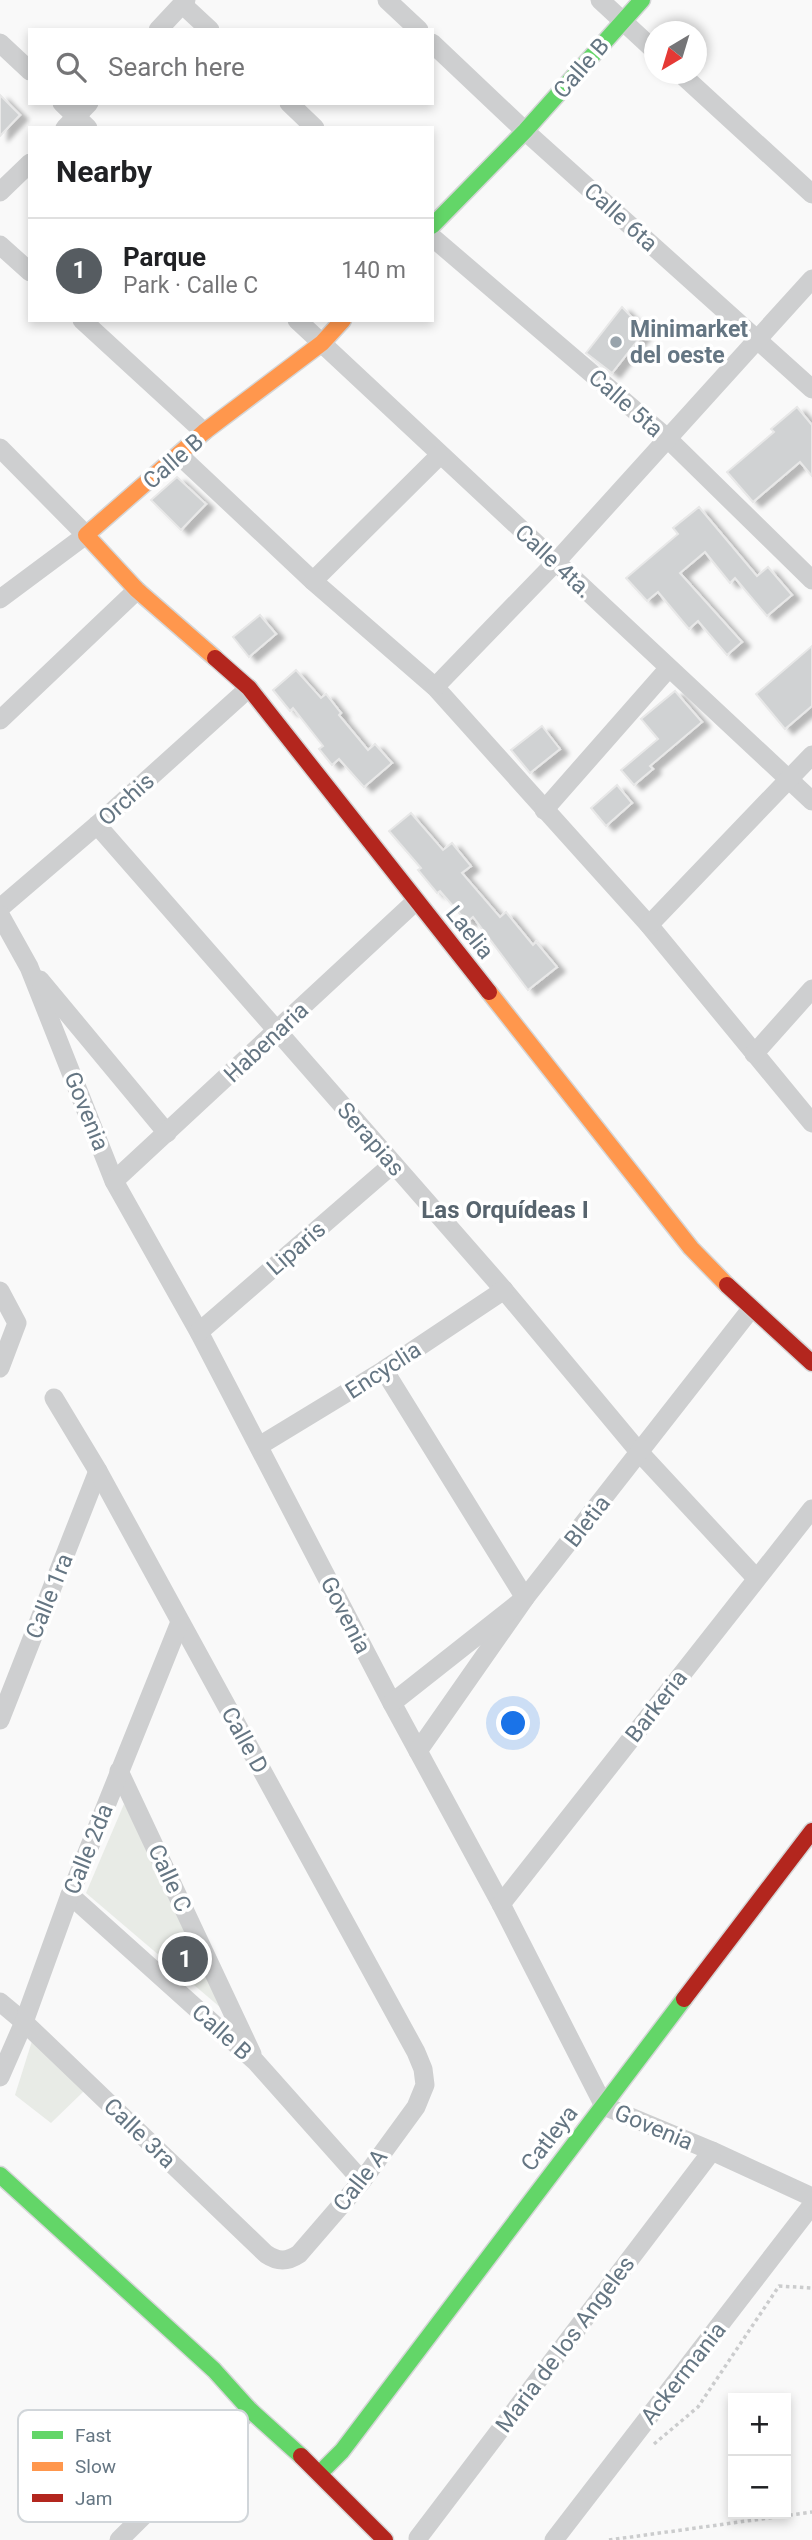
<!DOCTYPE html>
<meta charset="utf-8">
<style>
:root{--surface:#fff;--page:#f6f6f6;--text:#202124;--muted:#757577;--line:#e0e0e0;--accent:#565c61}
body{margin:0;font-family:Roboto,sans-serif;background:var(--page);color:var(--text)}
.controls{position:absolute;right:21px;bottom:21px;display:grid;overflow:hidden;border-radius:0px;box-shadow:0 4px 10px #0003}
.controls button{width:63px;height:63px;display:grid;place-items:center;padding:0;border:0;border-bottom:2px solid var(--line);background:var(--surface);color:var(--text);font:35px sans-serif}
.compass{position:absolute;left:644px;top:21px;width:63px;height:63px;border-radius:50%;background:var(--surface);box-shadow:0 4px 10px #0003;rotate:218deg}
.you{position:absolute;left:514px;top:1724px;width:24px;height:24px;margin:-18px;border:5px solid #fff;border-radius:50%;background:#1a73e8;box-shadow:0 0 0 10px #1a73e833}
.badge{display:grid;place-items:center;width:46px;height:46px;border-radius:50%;background:var(--accent);color:#fff;font-size:23px;font-weight:700}
.pin{position:absolute;translate:-50% -50%;border:4px solid #fff;box-shadow:0 2px 7px #0006}
.list{margin:0;padding:0;list-style:none}
h2{display:flex;justify-content:space-between;align-items:center;height:91px;margin:0;padding:0 28px;font-size:30px}
h2 small{font-size:23px;font-weight:400;color:var(--muted)}
.list li{display:grid;grid-template-columns:46px 1fr auto;gap:21px;align-items:center;box-sizing:border-box;height:105px;padding:0 28px;border-top:2px solid var(--line)}
.list b{display:block;font-size:26px;white-space:nowrap}
.list p{margin:0;font-size:23px;white-space:nowrap;color:var(--muted)}
.list em{font-size:23px;font-style:normal;color:var(--muted)}
.icon{flex:none;width:38px;height:38px;fill:none;stroke:currentColor;stroke-width:2;stroke-linecap:round;stroke-linejoin:round}
.map{position:relative;flex:none;width:812px;height:2540px;overflow:hidden}
.search{position:absolute;background:var(--surface);box-shadow:0 4px 10px #0003;left:28px;top:28px;width:406px;height:77px;display:flex;align-items:center;gap:18px;box-sizing:border-box;padding:0 24px;border-radius:0px;color:var(--muted);font-size:26px}
.panel{position:absolute;background:var(--surface);box-shadow:0 4px 10px #0003;left:28px;top:126px;width:406px;height:196px;border-radius:0px}
.map>svg:first-child{display:block}
.green{fill:#e8ebe6}
.building{fill:#d0d2d3;stroke:#e8e8e8;stroke-width:2;filter:url(#shadow)}
.lines{fill:none;stroke-linecap:round;stroke-linejoin:round}
.fast-casing{stroke:#d5d6d7;stroke-width:19}
.slow-casing{stroke:#d5d6d7;stroke-width:19}
.jam-casing{stroke:#d5d6d7;stroke-width:19}
.path{stroke:#cbcccd;stroke-width:3.5;stroke-dasharray:3.5 3.5;stroke-linecap:butt}
.street{stroke:#cecfd0;stroke-width:19}
.fast{stroke:#63d668;stroke-width:16}
.slow{stroke:#ff974d;stroke-width:16}
.jam{stroke:#b3261e;stroke-width:16}
.poi-dot{fill:#99a4ac;stroke:#fff;stroke-width:2.5}
.labels{text-anchor:middle;stroke-width:7;stroke-linejoin:round;paint-order:stroke}
.street-label{font-size:23px;fill:#657683;stroke:#fff}
.poi-label{font-size:23px;font-weight:bold;fill:#657683;stroke:#fff;text-anchor:start}
.neighbourhood-label{font-size:24px;font-weight:bold;fill:#57646e;stroke:#fff}
.key{fill:#fff;stroke:#d1d6da;stroke-width:2}
.key-label{font-size:19px;fill:#657683}
</style>
<div class="map">
<svg width="812" height="2540" viewBox="0 0 812 2540">
<defs>
<filter id="shadow"><feDropShadow dx="8" dy="4.5" stdDeviation="2" flood-color="#0004"/></filter>
</defs>
<rect width="100%" height="100%" fill="#f9f9f9"/>
<g class="green">
<path d="M124 1804 241 2025 86 1893Z"/>
<path d="M32 2041 85 2090 51 2123 15 2095Z"/>
</g>
<g class="building">
<path d="M0 95 20 115 0 136Z"/>
<path d="M622 307 645 331 612 373 586 353Z"/>
<path d="M797 407 812 425V476L800 462 753 502 727 472 774 432 771 429Z"/>
<path d="M177 477 206 504 181 530 151 500Z"/>
<path d="M699 507 757 576 768 567 792 595 767 616 735 578 730 583 705 552 680 573 742 642 727 655 698 621 689 629 658 592 647 601 626 578 678 534 673 528Z"/>
<path d="M260 615 276 634 249 657 233 637Z"/>
<path d="M812 646V706L785 729 756 694Z"/>
<path d="M296 670 321 698 326 694 341 713 339 715 368 750 375 744 392 763 364 787 339 759 332 765 319 749 323 746 293 708 290 711 273 690Z"/>
<path d="M675 691 702 722 650 766 653 769 634 785 621 770 658 739 641 719Z"/>
<path d="M542 726 560 749 530 773 511 750Z"/>
<path d="M617 785 632 803 606 826 591 808Z"/>
<path d="M411 813 443 850 452 843 471 866 462 873 500 917 506 912 533 945 536 942 557 967 528 990 473 917 467 922 440 891 437 893 418 870 421 868 389 831Z"/>
</g>
<g class="lines">
<g class="fast-casing">
<g id="fast">
<path d="M432 226 525 131 642 0"/>
<path d="M0 2175 214 2370 250 2410 301 2456"/>
<path d="M320 2473 342 2451 684 1999"/>
</g>
</g>
<g class="slow-casing">
<g id="slow">
<path d="M215 658 137 590 86 535 204 432 322 343 343 320"/>
<path d="M489 992 691 1248 727 1285"/>
</g>
</g>
<g class="jam-casing">
<g id="jam">
<path d="M215 658 249 688 489 992"/>
<path d="M727 1285 812 1363"/>
<path d="M684 1999 812 1831"/>
<path d="M301 2456 385 2540"/>
</g>
</g>
<g class="path">
<path d="M654 2444 698 2407 779 2286 812 2288"/>
<path d="M609 2540 812 2512"/>
</g>
<g class="street">
<path d="M387 0 419 30"/>
<path d="M600 0 654 50"/>
<path d="M182 4 210 30"/>
<path d="M158 30 186 0"/>
<path d="M0 43 30 71"/>
<path d="M432 43 525 131 812 389"/>
<path d="M681 74 812 194"/>
<path d="M62 103 88 128"/>
<path d="M289 103 315 128"/>
<path d="M65 128 89 103"/>
<path d="M0 192 30 163"/>
<path d="M432 237 666 437 812 580"/>
<path d="M0 245 30 272"/>
<path d="M82 320 204 432"/>
<path d="M297 320 812 801"/>
<path d="M0 448 86 535 0 599"/>
<path d="M180 456 313 581 435 687 649 925 812 1123"/>
<path d="M313 581 440 455"/>
<path d="M435 687 555 563 812 279"/>
<path d="M0 720 137 590"/>
<path d="M544 810 668 669"/>
<path d="M97 825 504 1290 640 1453 756 1578"/>
<path d="M0 908 97 825 249 688"/>
<path d="M0 915 29 967 114 1181 199 1332 392 1703 501 1904 604 2106 712 2151 812 2197"/>
<path d="M649 925 812 755"/>
<path d="M40 980 167 1133"/>
<path d="M754 1054 812 989"/>
<path d="M114 1181 416 901"/>
<path d="M0 1291 17 1323 0 1368"/>
<path d="M199 1332 393 1164"/>
<path d="M384 1370 525 1598 418 1751"/>
<path d="M259 1446 384 1370 504 1290"/>
<path d="M392 1703 525 1598 751 1309"/>
<path d="M0 1720 98 1471"/>
<path d="M119 1771 252 2054"/>
<path d="M70 1895 256 2062 362 2181"/>
<path d="M501 1904 812 1509"/>
<path d="M0 2002 24 2022 266 2254C278 2262 287 2262 299 2254L362 2181 416 2107 425 2085 423 2069 416 2052 98 1471 54 1398"/>
<path d="M0 2077 24 2022 70 1895 180 1622"/>
<path d="M418 2538 712 2151"/>
<path d="M119 2540 250 2410"/>
<path d="M554 2540 812 2205"/>
</g>
<use href="#fast" class="fast"/>
<use href="#slow" class="slow"/>
<use href="#jam" class="jam"/>
</g>
<circle class="poi-dot" cx="616" cy="342" r="7"/>
<g class="labels">
<g class="street-label">
<text transform="translate(581 68) rotate(-49)" y="8">Calle B</text>
<text transform="translate(621 217) rotate(42)" y="8">Calle 6ta</text>
<text transform="translate(626 403) rotate(41)" y="8">Calle 5ta</text>
<text transform="translate(173 461) rotate(-41)" y="8">Calle B</text>
<text transform="translate(554 561) rotate(43)" y="8">Calle 4ta.</text>
<text transform="translate(126 799) rotate(-42)" y="8">Orchis</text>
<text transform="translate(470 932) rotate(51)" y="8">Laelia</text>
<text transform="translate(266 1042) rotate(-43)" y="8">Habenaria</text>
<text transform="translate(87 1111) rotate(68)" y="8">Govenia</text>
<text transform="translate(371 1139) rotate(49)" y="8">Serapias</text>
<text transform="translate(296 1248) rotate(-41)" y="8">Liparis</text>
<text transform="translate(383 1370) rotate(-33)" y="8">Encyclia</text>
<text transform="translate(587 1521) rotate(-52)" y="8">Bletia</text>
<text transform="translate(49 1596) rotate(-68)" y="8">Calle 1ra</text>
<text transform="translate(346 1615) rotate(63)" y="8">Govenia</text>
<text transform="translate(656 1706) rotate(-52)" y="8">Barkeria</text>
<text transform="translate(245 1740) rotate(61)" y="8">Calle D</text>
<text transform="translate(88 1849) rotate(-68)" y="8">Calle 2da</text>
<text transform="translate(170 1878) rotate(65)" y="8">Calle C</text>
<text transform="translate(222 2032) rotate(42)" y="8">Calle B</text>
<text transform="translate(654 2127) rotate(23)" y="8">Govenia</text>
<text transform="translate(140 2133) rotate(44)" y="8">Calle 3ra</text>
<text transform="translate(549 2138) rotate(-52)" y="8">Catleya</text>
<text transform="translate(360 2180) rotate(-52)" y="8">Calle A</text>
<text transform="translate(565 2344) rotate(-53)" y="8">Maria de los Angeles</text>
<text transform="translate(683 2373) rotate(-52)" y="8">Ackermania</text>
</g>
<g class="poi-label">
<text x="630" y="337">Minimarket<tspan x="630" dy="26">del oeste</tspan></text>
</g>
<g class="neighbourhood-label">
<text x="505" y="1218">Las Orquídeas I</text>
</g>
</g>
<rect x="18" y="2410" width="230" height="112" rx="10" class="key"/>
<rect x="32" y="2431" width="31" height="8" fill="#63d668"/>
<rect x="32" y="2462" width="31" height="9" fill="#ff974d"/>
<rect x="32" y="2494" width="31" height="8" fill="#b3261e"/>
<g class="key-label">
<text x="75" y="2442">Fast</text>
<text x="75" y="2473">Slow</text>
<text x="75" y="2505">Jam</text>
</g>
</svg>
<div class="controls">
<button>+</button>
<button>−</button>
</div>
<svg class="compass" viewBox="-18 -18 36 36"><path d="M0-13l5 13h-10z" fill="#e53935"/><path d="M0 13l5-13h-10z" fill="#757577"/></svg>
<div class="you"></div>
<div class="pin badge" style="left:185px;top:1959px">1</div>
<div class="search"><svg class="icon" aria-label="search" viewBox="0 0 24 24"><circle cx="10" cy="10" r="6"/><path d="M15 15l6 6"/></svg>Search here</div>
<section class="panel">
<h2>Nearby<small></small></h2>
<ul class="list">
<li><span class="badge">1</span><div><b>Parque</b><p>Park · Calle C</p></div><em>140 m</em></li>
</ul>
</section>
</div>
